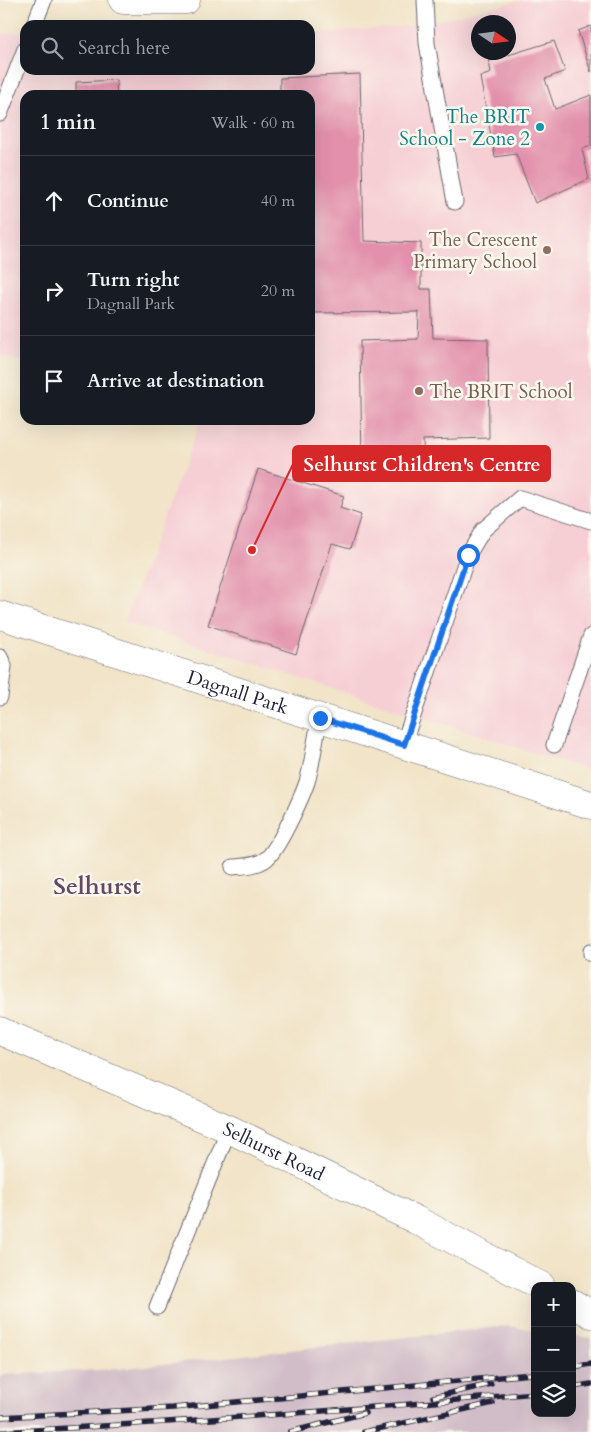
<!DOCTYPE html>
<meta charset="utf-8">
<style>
:root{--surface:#171b24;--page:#20242c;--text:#f1f3f6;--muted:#9ea1a6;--line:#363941}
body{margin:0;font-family:Cardo,serif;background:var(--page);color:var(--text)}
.controls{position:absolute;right:15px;bottom:15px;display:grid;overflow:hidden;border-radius:10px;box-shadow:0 5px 20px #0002}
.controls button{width:45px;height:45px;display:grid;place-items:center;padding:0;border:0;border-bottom:1px solid var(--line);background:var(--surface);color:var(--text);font:25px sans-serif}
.compass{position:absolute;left:471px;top:15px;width:45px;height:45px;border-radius:50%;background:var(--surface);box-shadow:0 5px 20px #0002;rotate:103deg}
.stop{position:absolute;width:15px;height:15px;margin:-11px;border:4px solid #1a73e8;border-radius:50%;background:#fff}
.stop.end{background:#1a73e8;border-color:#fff;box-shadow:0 1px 5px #0008}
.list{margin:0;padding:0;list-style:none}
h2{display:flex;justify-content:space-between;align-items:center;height:65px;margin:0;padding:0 20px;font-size:21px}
h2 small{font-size:16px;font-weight:400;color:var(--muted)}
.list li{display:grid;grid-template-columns:32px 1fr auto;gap:15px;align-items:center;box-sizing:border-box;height:90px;padding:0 20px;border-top:1px solid var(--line)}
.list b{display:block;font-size:19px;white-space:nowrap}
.list p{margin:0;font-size:16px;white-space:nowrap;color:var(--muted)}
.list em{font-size:16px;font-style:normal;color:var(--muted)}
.icon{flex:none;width:28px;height:28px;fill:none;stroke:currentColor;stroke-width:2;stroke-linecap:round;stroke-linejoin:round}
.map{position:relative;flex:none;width:591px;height:1432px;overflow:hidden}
.search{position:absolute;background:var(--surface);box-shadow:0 5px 20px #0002;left:20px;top:20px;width:295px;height:55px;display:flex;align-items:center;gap:12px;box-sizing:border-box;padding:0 18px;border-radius:15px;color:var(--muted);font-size:19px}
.panel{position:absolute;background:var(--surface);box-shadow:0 5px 20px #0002;left:20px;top:90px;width:295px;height:335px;border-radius:15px}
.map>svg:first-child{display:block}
.built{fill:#f6cfd5;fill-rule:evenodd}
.industrial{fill:#d1bdc8}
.building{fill:#e290ac}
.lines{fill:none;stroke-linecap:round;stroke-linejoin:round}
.lane-casing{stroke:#6a666c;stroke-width:17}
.street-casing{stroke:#6a666c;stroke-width:29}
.primary-casing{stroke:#6a666c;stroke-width:29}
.lane{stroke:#fff;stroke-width:15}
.street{stroke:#fff;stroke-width:28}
.primary{stroke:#fff;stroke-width:28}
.rail-casing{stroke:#22223b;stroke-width:5.5}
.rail{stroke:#fbf7ec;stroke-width:4;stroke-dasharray:11;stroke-linecap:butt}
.route{stroke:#1a73e8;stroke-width:6}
.culture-dot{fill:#0f9aa8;stroke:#fbf7ec;stroke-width:2}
.education-dot{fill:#8d6e63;stroke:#fbf7ec;stroke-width:2}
.labels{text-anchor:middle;stroke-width:5;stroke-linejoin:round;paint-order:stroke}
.culture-label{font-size:19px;fill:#0d838f;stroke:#fbf7ec;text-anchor:end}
.education-label{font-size:19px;fill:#785e54;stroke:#fbf7ec;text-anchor:end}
.street-label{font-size:19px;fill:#22223b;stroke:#fbf7ec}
.district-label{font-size:24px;font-weight:bold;fill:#654863;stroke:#fbf7ec}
.leader{fill:none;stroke:#d62828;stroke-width:2}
.callout-dot{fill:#d62828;stroke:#fbf7ec;stroke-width:2}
.callout{fill:#d62828;stroke:#d62828;stroke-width:2}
.callout-label{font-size:20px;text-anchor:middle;font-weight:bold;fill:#fff}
</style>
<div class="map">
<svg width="591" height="1432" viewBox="0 0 591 1432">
<rect width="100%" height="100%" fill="#fbf7ec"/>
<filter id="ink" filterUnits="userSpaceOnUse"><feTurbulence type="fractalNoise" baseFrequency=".02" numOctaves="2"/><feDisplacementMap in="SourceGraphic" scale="10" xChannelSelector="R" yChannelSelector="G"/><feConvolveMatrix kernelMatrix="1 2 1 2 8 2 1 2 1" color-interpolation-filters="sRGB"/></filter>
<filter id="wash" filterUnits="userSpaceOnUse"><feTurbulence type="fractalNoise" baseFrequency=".0096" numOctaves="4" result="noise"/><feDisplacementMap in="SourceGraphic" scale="20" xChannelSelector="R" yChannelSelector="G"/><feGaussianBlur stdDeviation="1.12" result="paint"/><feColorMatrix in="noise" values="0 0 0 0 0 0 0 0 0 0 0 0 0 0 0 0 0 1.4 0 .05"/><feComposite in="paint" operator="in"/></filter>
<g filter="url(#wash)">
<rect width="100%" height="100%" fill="#f1e4c8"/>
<path class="built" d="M522 0H591V771L124 622 201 420H310V95H25V363L0 355V33H25V70H310V34L419 25ZM478 22H508V52H478Z"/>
<path class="industrial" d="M508 1326 535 1330V1413H572V1335L591 1338V1432H0V1375L118 1369Z"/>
<g id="blocks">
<g class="building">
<path d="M591 26V72L578 31Z"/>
<path d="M554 41 565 71 545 79 555 109 591 95V146L582 149 589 179 535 203 516 154 495 157 480 77 491 73 489 61Z"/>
<path d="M360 74 364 241 421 243V289H431L433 338 488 339 489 438 423 440 424 462 362 463 360 341 418 339 419 312 310 313V95H280V78Z"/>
<path d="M116 80 117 95H76V82Z"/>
<path d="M258 469 344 496 340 508 361 515 350 549 332 544 296 654 208 625Z"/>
</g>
</g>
</g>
<g filter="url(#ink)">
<use href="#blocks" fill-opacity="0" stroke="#6a666c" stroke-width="1"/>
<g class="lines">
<g class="lane-casing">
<g id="lane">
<path d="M425 0 427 43 455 202"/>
<path d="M34 25 44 0"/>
<path d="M0 114 25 49"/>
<path d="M0 657 4 666 0 697"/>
<path d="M403 745 468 555 483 530 520 498 591 521"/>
<path d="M554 745 591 636"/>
<path d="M233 867C244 866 257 866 266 859 278 850 302 797 307 782 313 762 315 738 320 718"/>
<path d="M591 951V954"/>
<path d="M157 1307 229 1129"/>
</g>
</g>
<g class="street-casing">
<g id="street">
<path d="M123 0H186"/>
<path id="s1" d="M0 615 591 805"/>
</g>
</g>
<g class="primary-casing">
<g id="primary">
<path id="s2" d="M0 1031 229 1129 416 1220 541 1286"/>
<path d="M572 1303 591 1314"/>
</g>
</g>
<use href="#lane" class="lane"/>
<use href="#street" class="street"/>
<use href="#primary" class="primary"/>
<g class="rail-casing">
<g id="rail">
<path d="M572 1367 591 1364"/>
<path d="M572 1387 591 1384"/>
<path d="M433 1397 491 1384"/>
<path d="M0 1417 173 1408 532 1374"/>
<path d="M0 1432C179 1422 357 1410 535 1393"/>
<path d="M290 1432 365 1413"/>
<path d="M364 1432 493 1403"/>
</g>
</g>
<use href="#rail" class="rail"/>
</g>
</g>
<g class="lines" filter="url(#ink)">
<path class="route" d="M320 718 404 745 468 555"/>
</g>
<circle class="culture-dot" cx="540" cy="127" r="5"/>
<g class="education-dot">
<circle cx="547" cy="250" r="5"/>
<circle cx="419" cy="391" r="5"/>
</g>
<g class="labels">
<g class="culture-label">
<text x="530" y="123">The BRIT<tspan x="530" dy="22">School - Zone 2</tspan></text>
</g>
<g class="education-label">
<text x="537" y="246">The Crescent<tspan x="537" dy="22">Primary School</tspan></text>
<text x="429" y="398" text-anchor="start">The BRIT School</text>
</g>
<g class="street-label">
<text dy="7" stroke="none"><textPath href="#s1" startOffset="250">Dagnall Park</textPath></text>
<text dy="7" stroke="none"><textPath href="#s2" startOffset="299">Selhurst Road</textPath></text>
</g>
<g class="district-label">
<text x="97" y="894">Selhurst</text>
</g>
</g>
<path class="leader" d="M252 550L293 464"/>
<circle class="callout-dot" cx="252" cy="550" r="5"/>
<rect class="callout" x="293" y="446" width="257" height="35" rx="5"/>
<g class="callout-label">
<text x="422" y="471">Selhurst Children's Centre</text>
</g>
</svg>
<div class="controls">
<button>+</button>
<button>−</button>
<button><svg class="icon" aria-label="layers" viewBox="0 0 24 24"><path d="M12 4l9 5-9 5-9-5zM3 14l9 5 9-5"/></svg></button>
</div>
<svg class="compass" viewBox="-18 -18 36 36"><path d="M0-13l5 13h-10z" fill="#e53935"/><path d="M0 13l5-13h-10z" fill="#9ea1a6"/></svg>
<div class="stop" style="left:468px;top:555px"></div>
<div class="stop end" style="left:320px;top:718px"></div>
<div class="search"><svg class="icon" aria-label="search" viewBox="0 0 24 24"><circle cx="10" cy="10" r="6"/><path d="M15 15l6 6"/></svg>Search here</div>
<section class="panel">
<h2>1 min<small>Walk · 60 m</small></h2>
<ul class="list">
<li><svg class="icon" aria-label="ahead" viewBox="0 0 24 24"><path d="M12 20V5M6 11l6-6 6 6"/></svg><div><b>Continue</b></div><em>40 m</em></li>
<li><svg class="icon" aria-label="right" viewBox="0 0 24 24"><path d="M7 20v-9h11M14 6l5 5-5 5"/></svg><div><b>Turn right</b><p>Dagnall Park</p></div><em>20 m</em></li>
<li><svg class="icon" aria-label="arrive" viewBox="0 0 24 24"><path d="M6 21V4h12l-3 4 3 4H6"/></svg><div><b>Arrive at destination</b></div></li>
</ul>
</section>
</div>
